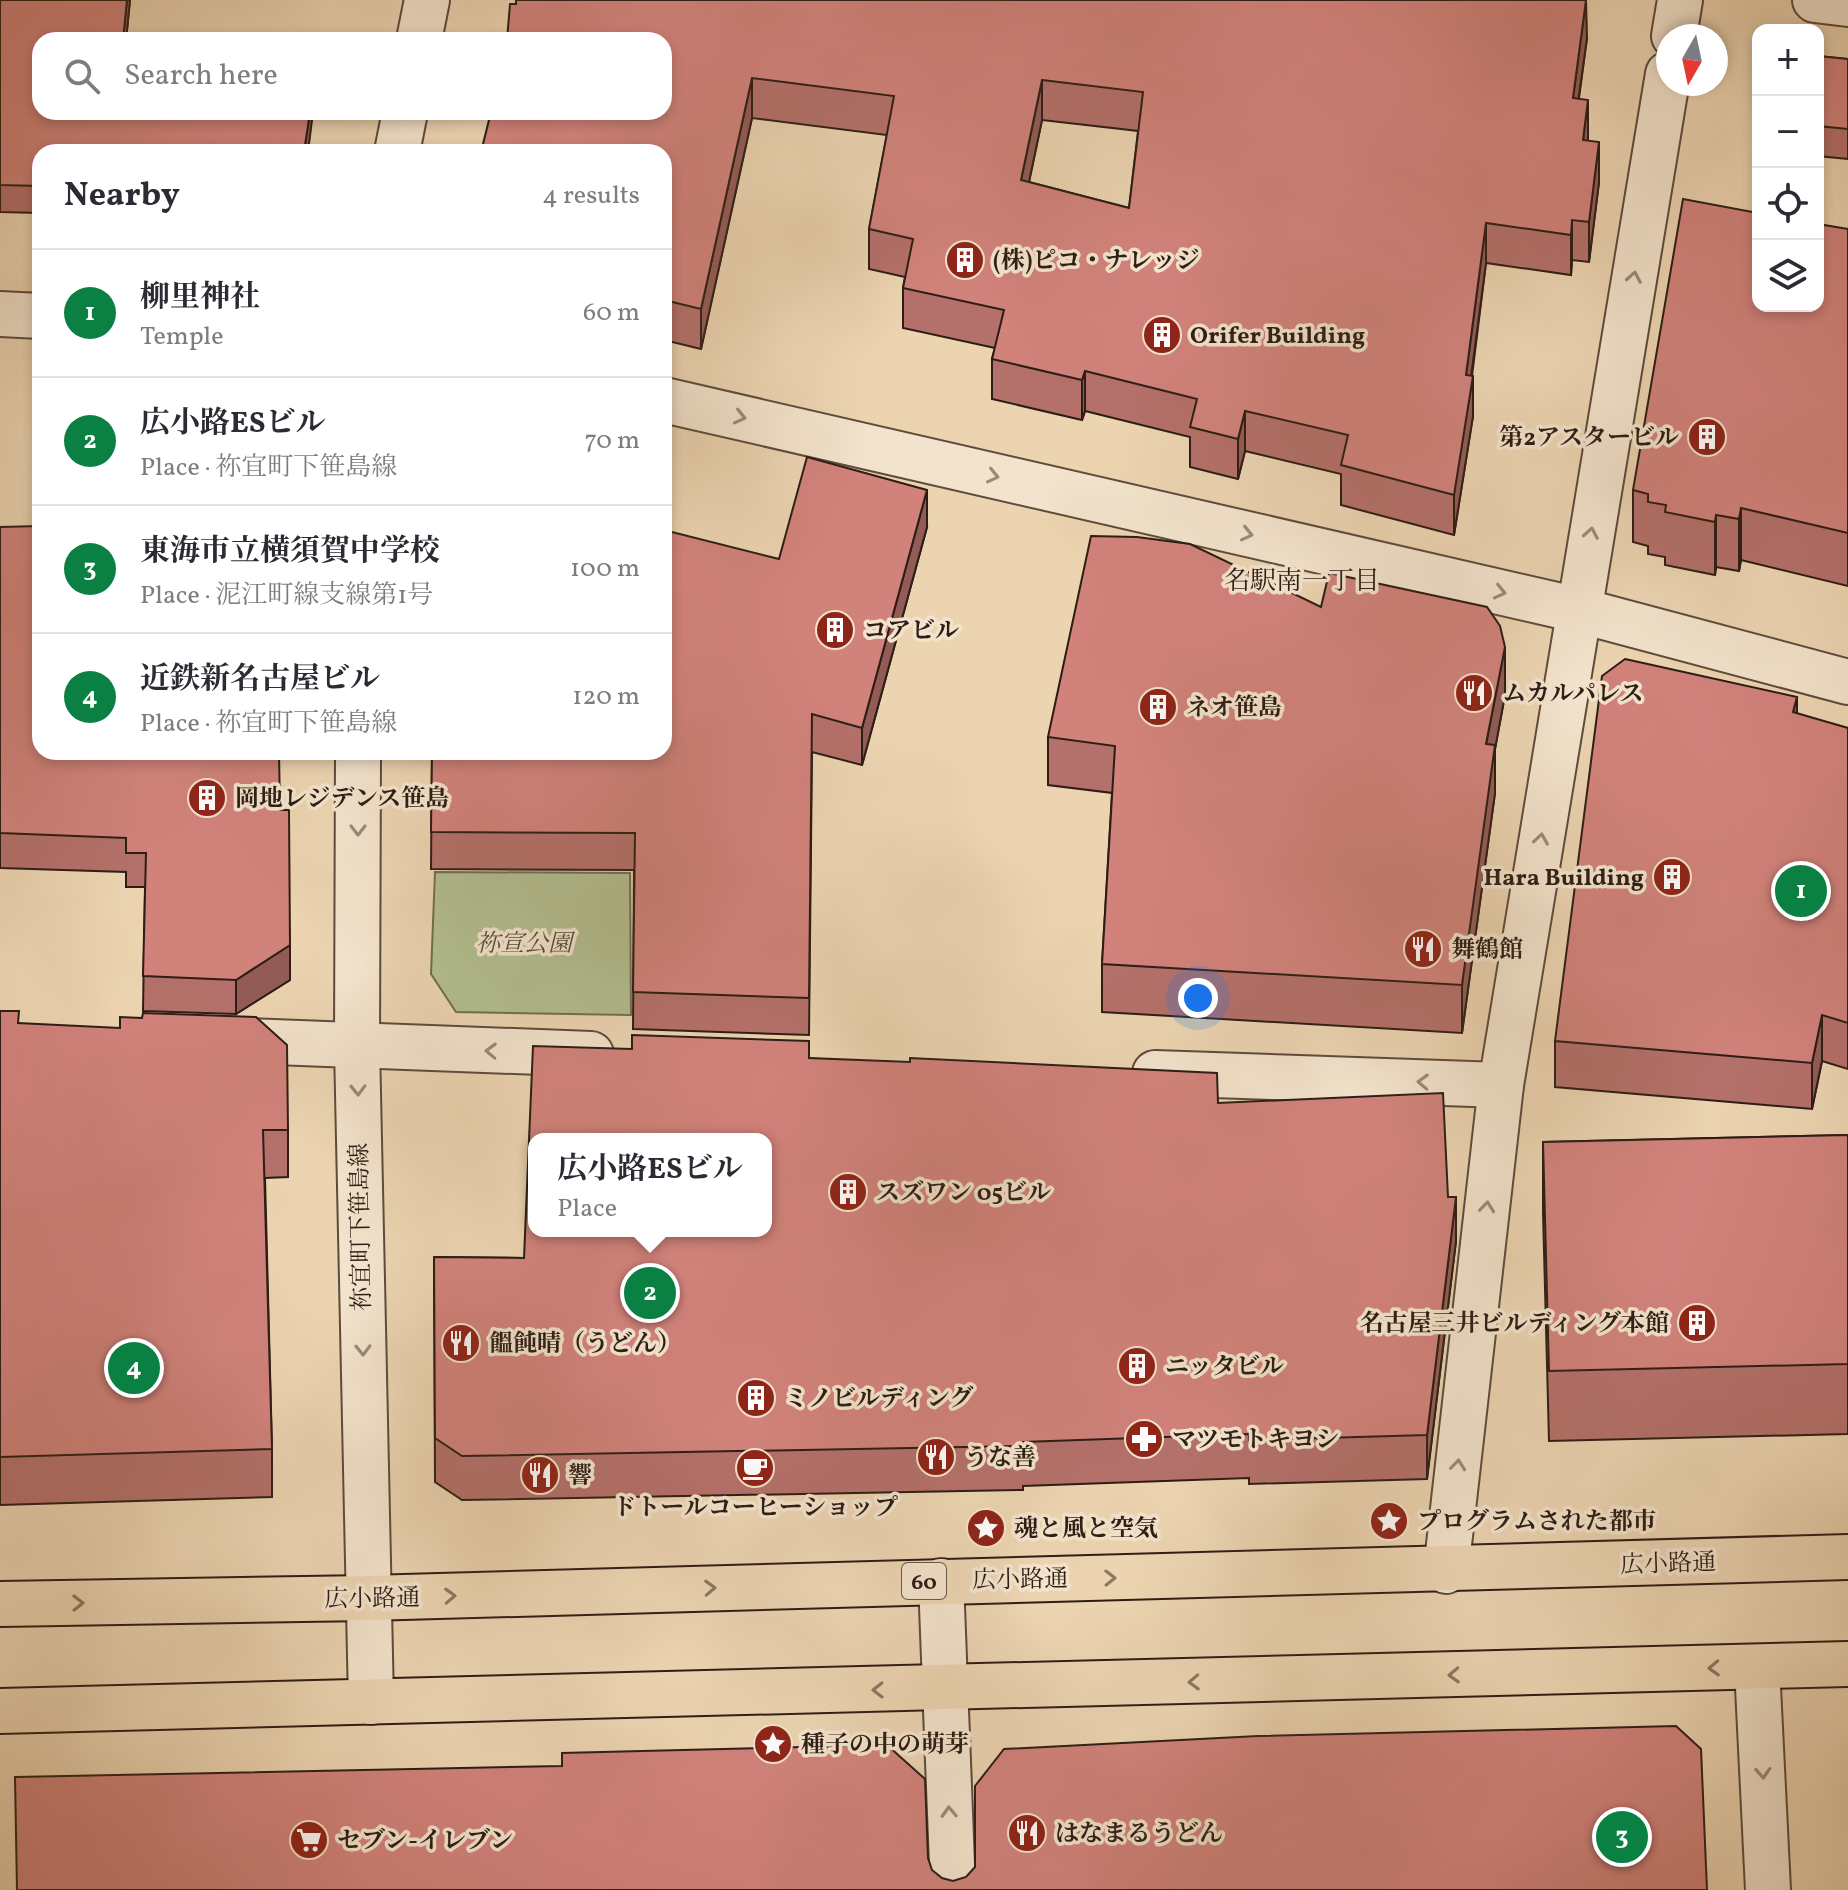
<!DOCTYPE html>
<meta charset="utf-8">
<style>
:root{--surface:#fff;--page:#f7f7f7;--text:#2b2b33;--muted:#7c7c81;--line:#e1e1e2;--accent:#0b8043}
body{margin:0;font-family:Vollkorn,"Noto Serif JP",serif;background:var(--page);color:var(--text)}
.controls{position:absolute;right:24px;top:24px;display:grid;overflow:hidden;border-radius:16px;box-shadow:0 4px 12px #0003}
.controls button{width:72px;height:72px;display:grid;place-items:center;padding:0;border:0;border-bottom:2px solid var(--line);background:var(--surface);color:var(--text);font:40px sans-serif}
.compass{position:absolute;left:1656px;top:24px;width:72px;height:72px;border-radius:50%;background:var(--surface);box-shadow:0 4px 12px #0003;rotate:189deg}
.you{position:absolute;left:1198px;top:998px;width:28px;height:28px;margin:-20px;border:6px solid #fff;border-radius:50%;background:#1a73e8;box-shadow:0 0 0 12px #1a73e833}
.badge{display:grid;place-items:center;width:52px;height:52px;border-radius:50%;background:var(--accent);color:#fff;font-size:26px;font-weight:700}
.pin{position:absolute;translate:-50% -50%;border:4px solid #fff;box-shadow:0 2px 8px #0006}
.popup{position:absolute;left:528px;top:1133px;width:244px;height:104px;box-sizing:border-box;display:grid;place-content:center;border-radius:16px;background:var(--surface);filter:drop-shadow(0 2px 6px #0005);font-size:26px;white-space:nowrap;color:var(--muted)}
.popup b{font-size:30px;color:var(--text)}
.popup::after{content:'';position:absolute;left:50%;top:100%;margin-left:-16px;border:16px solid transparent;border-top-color:var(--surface)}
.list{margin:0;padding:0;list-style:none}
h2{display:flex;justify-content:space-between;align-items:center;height:104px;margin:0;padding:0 32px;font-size:34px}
h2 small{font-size:26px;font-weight:400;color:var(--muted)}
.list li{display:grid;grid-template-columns:52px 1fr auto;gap:24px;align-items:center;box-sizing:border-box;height:128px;padding:0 32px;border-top:2px solid var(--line)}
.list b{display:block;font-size:30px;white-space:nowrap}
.list p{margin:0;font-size:26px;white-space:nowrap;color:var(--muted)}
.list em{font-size:26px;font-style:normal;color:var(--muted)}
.icon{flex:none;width:44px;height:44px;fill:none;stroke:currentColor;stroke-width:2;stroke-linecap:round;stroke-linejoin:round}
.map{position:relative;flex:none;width:1848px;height:1890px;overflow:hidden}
.search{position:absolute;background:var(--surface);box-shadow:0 4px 12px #0003;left:32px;top:32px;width:640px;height:88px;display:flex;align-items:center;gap:20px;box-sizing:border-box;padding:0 28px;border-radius:24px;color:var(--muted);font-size:30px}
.panel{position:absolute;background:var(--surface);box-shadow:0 4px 12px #0003;left:32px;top:144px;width:640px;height:616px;border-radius:24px}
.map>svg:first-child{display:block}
.green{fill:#b2be90;stroke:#706e52;stroke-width:2}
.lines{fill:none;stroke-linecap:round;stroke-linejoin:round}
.street-casing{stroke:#5d4b3c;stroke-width:48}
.primary-casing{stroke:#2d1d15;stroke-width:48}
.street{stroke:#f3e3cc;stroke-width:44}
.primary{stroke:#ecd4b1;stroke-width:44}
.wall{fill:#b4706a;stroke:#2d1d15;stroke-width:2;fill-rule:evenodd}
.shaded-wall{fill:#925b56;stroke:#2d1d15;stroke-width:2}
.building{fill:#d1827b;stroke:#2d1d15;stroke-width:2;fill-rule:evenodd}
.oneway{stroke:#9a8a7a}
.oneway2{stroke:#8c7863}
.labels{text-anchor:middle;stroke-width:7;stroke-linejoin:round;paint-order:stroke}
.shield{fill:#f3e3cc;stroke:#68584c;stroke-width:2}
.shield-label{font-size:22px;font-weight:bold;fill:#2d1d15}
.poi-label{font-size:24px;font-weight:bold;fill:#2d1d15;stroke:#f3e3cc;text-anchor:start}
.park-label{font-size:24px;font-style:italic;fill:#554d3a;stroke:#f3e3cc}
.street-label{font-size:24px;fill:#2d1d15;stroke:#f3e3cc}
.neighbourhood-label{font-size:26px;fill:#2d1d15;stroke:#f3e3cc}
</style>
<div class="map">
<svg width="1848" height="1890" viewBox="0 0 1848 1890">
<rect width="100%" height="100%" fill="#ecd4b1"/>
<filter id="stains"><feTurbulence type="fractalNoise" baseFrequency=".0025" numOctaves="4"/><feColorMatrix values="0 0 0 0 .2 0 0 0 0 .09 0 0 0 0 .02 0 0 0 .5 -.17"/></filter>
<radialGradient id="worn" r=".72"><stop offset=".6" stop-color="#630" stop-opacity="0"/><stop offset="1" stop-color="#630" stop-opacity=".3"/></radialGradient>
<path class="green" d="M435 872 630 873 631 1015 456 1012 431 974Z"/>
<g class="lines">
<g class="street-casing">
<g id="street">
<path d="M1815 0 1848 4"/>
<path d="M1674 36 1680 0"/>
<path d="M419 40 427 0"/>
<path d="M397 152 405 112"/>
<path d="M0 314 40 316"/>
<path d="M664 400 1578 610 1848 682"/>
<path d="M358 752 357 1046 371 1702"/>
<path d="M224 1040 591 1054"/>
<path d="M1155 1073 1501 1085"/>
<path d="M1446 1571 1501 1085 1668 74"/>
<path d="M941 1581 953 1890"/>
<path d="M1757 1667 1768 1890"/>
</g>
</g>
<g class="primary-casing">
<g id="primary">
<path d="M0 1604 368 1598 1848 1557"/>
<path d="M0 1711 1848 1664"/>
</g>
</g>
<use href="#street" class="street"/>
<use href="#primary" class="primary"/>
</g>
<g class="wall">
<path d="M0 0H130L126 40H40L313 112 40 152V213L0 212Z"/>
<path d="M516 4 1587 38 1579 98 1588 141 1599 182 1589 262 1572 260 1571 275 1486 263 1472 376 1473 416 1454 535 1341 505V474L1245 451 1238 479 1190 467V437L1085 411 1082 420 992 399V359L995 348 903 328V288L905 277 869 269V229L887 135 752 118 701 349 664 340V112ZM1042 120 1138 131 1129 208 1029 182Z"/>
<path d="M1818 56 1848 59V159L1818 156Z"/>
<path d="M1848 229V586L1741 560 1739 571 1716 567 1715 575 1665 565V557L1648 554V546L1633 542V490Z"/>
<path d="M0 527 280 810 290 980 236 1014 143 1011 145 887H126V872L0 868Z"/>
<path d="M927 527 862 765 812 752 809 1035 633 1029 634 870 431 869 432 752 779 559Z"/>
<path d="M1505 695 1495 749V793L1462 1033 1102 1012V964L1112 793 1048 785V737Z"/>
<path d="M1797 714 1848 728V1069L1822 1061 1812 1109 1555 1087V1041Z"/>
<path d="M0 1011 19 1023 288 1130V1177L265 1178 272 1449V1497L0 1505Z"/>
<path d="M632 1049 809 1058 1218 1103 1448 1197 1456 1241 1427 1479 1249 1484V1478L1023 1486V1490L462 1500 435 1482 434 1257 524 1258Z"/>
<path d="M1848 1135V1434L1549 1441 1543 1212V1142Z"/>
</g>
<g class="shaded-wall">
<path d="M127 0H130L126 40H123Z"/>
<path d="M1586 0 1587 38 1573 138V98Z"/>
<path d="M752 78V118L701 349V309Z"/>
<path d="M1042 80V120L1021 220V180Z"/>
<path d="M1588 100V140L1583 180V140Z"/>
<path d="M310 112H313L308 152H304Z"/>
<path d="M1599 142V182L1589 262V222Z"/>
<path d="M1572 220V260L1571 275V235Z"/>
<path d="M1486 223V263L1466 415 1473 376V416L1454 535V495L1466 375Z"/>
<path d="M1085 371V411L1082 420V380Z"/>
<path d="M1245 411V451L1238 479V439Z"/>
<path d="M668 472V510L664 525V488Z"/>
<path d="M927 490V527L862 765V728Z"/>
<path d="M1741 508V560L1739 571V519Z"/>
<path d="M1716 515V567L1715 575V522Z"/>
<path d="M1505 647V695L1495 749V793L1462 1033V985L1486 744Z"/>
<path d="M1797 697V744L1793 712Z"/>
<path d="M290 945V980L236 1014V980Z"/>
<path d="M1822 1015V1061L1812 1109V1063Z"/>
<path d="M1456 1197V1241L1427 1479V1435Z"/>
</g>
<g class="building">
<path d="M0 0H127L123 40H40V112H310L304 152H40V186L0 185Z"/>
<path d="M516 0H1586L1573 98 1588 100 1583 140 1599 142 1589 222 1572 220 1571 235 1486 223 1466 375 1473 376 1454 495 1341 465 1348 435 1245 411 1238 439 1190 427 1197 399 1085 371 1082 380 992 359 1004 310 903 288 913 239 869 229 894 96 752 78 701 309 664 300V152H481L491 112H664V40H507L510 4H516ZM1042 80 1143 92 1129 208 1021 180Z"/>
<path d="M1818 56 1848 59V129L1818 126Z"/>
<path d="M1683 199 1758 213V306H1818V224L1848 229V533L1741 508 1739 519 1716 515 1715 522 1665 512 1666 505 1648 502V494L1633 490Z"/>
<path d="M807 457 927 490 862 728 812 714 809 998 633 992 635 833 431 832 432 752H664V530L779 559Z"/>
<path d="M664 471 668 472 664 488Z"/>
<path d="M40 526V752H279L280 810H289L290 945 236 980 143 976 146 853H126V838L0 833V527Z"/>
<path d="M1091 536 1137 537 1190 544 1321 607 1329 573 1487 607 1500 626 1505 647 1486 744 1495 745 1462 985 1102 964 1115 746 1048 737Z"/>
<path d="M1625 659 1797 697 1793 712 1848 728V1023L1822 1015 1812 1063 1555 1041 1602 676Z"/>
<path d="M0 1011H19L18 1023 120 1028V1017L142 1018 143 1013 256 1017 287 1045 288 1130H263L272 1449 0 1457Z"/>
<path d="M632 1035 809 1041V1058L910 1062V1058L1217 1073 1218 1103 1443 1093 1448 1197H1456L1427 1435 1249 1440V1434L1023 1442V1446L462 1456 435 1438 434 1257 524 1258 533 1046 632 1049ZM534 1139H766V1231H534Z"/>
<path d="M1848 1135V1364L1549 1371 1543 1142Z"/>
<path d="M1676 1726 1701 1749 1707 1890H17L15 1777 562 1766V1753L887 1745 925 1779 928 1858 932 1870 942 1878 953 1881 966 1877 975 1867V1786L1004 1749 1258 1736Z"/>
</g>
<defs><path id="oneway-chevron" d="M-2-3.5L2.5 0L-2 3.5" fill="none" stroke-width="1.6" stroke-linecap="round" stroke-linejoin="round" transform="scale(2)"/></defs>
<g class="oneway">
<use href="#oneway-chevron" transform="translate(1634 277) rotate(-80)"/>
<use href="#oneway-chevron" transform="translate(740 417) rotate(13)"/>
<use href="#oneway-chevron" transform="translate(993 476) rotate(13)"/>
<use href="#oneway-chevron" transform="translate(1591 533) rotate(-80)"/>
<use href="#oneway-chevron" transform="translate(1247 534) rotate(13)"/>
<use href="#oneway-chevron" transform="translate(1500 592) rotate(13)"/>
<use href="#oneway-chevron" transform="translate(358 830) rotate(90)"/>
<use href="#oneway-chevron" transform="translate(1541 839) rotate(-81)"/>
<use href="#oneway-chevron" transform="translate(491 1051) rotate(-178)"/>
<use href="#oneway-chevron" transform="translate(1423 1082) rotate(-178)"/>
<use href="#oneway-chevron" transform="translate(358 1090) rotate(89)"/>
<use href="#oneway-chevron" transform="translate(1487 1207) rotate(-84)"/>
<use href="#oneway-chevron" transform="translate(363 1350) rotate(89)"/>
<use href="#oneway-chevron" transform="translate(1458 1465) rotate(-84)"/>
<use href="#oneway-chevron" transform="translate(1763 1773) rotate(87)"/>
<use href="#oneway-chevron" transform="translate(949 1812) rotate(-92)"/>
</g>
<g class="oneway2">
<use href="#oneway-chevron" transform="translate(1110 1578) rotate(-1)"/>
<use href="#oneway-chevron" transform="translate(710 1588) rotate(-2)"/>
<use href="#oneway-chevron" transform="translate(450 1596) rotate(-2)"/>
<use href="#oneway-chevron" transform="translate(78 1603) rotate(-1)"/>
<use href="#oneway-chevron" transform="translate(1714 1668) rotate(178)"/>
<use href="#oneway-chevron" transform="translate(1454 1675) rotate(178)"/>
<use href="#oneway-chevron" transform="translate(1194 1682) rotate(178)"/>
<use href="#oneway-chevron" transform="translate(878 1690) rotate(179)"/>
</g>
<defs>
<g id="building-disc" transform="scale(2)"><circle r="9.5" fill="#8f2418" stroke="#f3e3cc"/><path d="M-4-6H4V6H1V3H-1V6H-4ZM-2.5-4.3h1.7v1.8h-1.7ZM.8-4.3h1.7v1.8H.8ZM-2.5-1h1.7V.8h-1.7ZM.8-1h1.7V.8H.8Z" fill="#fff"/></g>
<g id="restaurant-disc" transform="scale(2)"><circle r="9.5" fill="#8f2418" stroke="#f3e3cc"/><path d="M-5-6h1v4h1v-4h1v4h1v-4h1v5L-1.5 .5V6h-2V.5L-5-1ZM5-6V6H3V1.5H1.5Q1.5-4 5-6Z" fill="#fff"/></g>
<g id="pharmacy-disc" transform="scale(2)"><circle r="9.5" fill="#8f2418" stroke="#f3e3cc"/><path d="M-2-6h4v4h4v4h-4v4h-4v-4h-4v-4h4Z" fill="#fff"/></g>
<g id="cafe-disc" transform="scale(2)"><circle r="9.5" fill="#8f2418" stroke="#f3e3cc"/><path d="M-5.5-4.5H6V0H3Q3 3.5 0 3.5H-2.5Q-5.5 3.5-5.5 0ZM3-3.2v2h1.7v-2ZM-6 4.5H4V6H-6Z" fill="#fff"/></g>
<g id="sight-disc" transform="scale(2)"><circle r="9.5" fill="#8f2418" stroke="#f3e3cc"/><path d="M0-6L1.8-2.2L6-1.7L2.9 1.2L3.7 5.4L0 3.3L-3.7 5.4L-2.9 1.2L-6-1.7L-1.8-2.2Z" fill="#fff"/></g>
<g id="supermarket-disc" transform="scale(2)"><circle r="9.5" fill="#8f2418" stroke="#f3e3cc"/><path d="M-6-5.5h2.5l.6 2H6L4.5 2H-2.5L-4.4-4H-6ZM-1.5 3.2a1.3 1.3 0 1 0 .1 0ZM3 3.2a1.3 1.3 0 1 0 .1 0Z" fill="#fff"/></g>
</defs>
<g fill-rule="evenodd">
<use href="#building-disc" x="965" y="260"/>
<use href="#building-disc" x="1162" y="335"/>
<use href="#building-disc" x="1707" y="437"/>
<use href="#building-disc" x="835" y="630"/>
<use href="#restaurant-disc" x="1474" y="693"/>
<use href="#building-disc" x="1158" y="707"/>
<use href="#building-disc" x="207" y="798"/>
<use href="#building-disc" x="1672" y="877"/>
<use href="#restaurant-disc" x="1423" y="949"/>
<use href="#building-disc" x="848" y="1192"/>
<use href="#building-disc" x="1697" y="1323"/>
<use href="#restaurant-disc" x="461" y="1343"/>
<use href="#building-disc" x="1137" y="1366"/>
<use href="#building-disc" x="756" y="1398"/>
<use href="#pharmacy-disc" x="1144" y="1439"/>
<use href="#restaurant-disc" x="936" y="1457"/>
<use href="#cafe-disc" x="755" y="1468"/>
<use href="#restaurant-disc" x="540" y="1475"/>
<use href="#sight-disc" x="1389" y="1521"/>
<use href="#sight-disc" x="986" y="1528"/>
<use href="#sight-disc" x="773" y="1744"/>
<use href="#restaurant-disc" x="1027" y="1833"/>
<use href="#supermarket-disc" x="309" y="1840"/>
</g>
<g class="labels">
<rect class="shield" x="902" y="1563" width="44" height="36" rx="6"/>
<g class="shield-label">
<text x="924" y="1589">60</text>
</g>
<g class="poi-label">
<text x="993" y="268">(株)ピコ・ナレッジ</text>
<text x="1190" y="343">Orifer Building</text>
<text x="1679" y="445" text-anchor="end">第2アスタービル</text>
<text x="863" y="638">コアビル</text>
<text x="1502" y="701">ムカルパレス</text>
<text x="1186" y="715">ネオ笹島</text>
<text x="235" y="806">岡地レジデンス笹島</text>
<text x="1644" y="885" text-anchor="end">Hara Building</text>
<text x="1451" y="957">舞鶴館</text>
<text x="876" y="1200">スズワン 05ビル</text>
<text x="1669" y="1331" text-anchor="end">名古屋三井ビルディング本館</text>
<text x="489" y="1351">饂飩晴（うどん）</text>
<text x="1165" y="1374">ニッタビル</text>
<text x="784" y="1406">ミノビルディング</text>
<text x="1172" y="1447">マツモトキヨシ</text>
<text x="964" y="1465">うな善</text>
<text x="568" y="1483">響</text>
<text x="755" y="1515" text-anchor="middle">ドトールコーヒーショップ</text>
<text x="1417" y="1529">プログラムされた都市</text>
<text x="1014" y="1536">魂と風と空気</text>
<text x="801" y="1752">種子の中の萌芽</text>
<text x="1055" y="1841">はなまるうどん</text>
<text x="337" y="1848">セブン-イレブン</text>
</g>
<g class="park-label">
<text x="524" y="951">祢宣公園</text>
</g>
<g class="street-label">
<text transform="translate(360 1227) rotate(-91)" y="8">祢宜町下笹島線</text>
<text transform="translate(1668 1563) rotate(-2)" y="8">広小路通</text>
<text transform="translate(1020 1579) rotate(-1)" y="8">広小路通</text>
<text transform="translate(372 1598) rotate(-1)" y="8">広小路通</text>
</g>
<g class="neighbourhood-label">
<text x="1302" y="589">名駅南一丁目</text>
</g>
</g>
<rect width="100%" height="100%" filter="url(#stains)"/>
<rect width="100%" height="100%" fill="url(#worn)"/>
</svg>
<div class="controls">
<button>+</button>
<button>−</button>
<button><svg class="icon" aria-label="locate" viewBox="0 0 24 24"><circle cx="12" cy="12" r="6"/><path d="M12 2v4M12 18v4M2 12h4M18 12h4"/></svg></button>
<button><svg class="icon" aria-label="layers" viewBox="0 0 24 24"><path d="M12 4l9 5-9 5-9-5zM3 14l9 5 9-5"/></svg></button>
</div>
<svg class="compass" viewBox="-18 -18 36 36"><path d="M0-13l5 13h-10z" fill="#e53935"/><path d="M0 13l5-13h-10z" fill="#7c7c81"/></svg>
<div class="you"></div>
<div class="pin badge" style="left:1801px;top:891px">1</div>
<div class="pin badge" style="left:650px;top:1293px">2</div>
<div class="popup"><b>広小路ESビル</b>Place</div>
<div class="pin badge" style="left:1622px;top:1837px">3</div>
<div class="pin badge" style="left:134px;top:1368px">4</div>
<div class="search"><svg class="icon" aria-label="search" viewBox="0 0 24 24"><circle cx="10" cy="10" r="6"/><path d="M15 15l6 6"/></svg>Search here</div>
<section class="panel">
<h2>Nearby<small>4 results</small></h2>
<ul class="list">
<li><span class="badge">1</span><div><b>柳里神社</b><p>Temple</p></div><em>60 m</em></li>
<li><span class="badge">2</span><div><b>広小路ESビル</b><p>Place · 祢宜町下笹島線</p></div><em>70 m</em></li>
<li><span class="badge">3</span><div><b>東海市立横須賀中学校</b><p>Place · 泥江町線支線第1号</p></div><em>100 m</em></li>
<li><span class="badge">4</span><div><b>近鉄新名古屋ビル</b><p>Place · 祢宜町下笹島線</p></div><em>120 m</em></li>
</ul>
</section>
</div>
